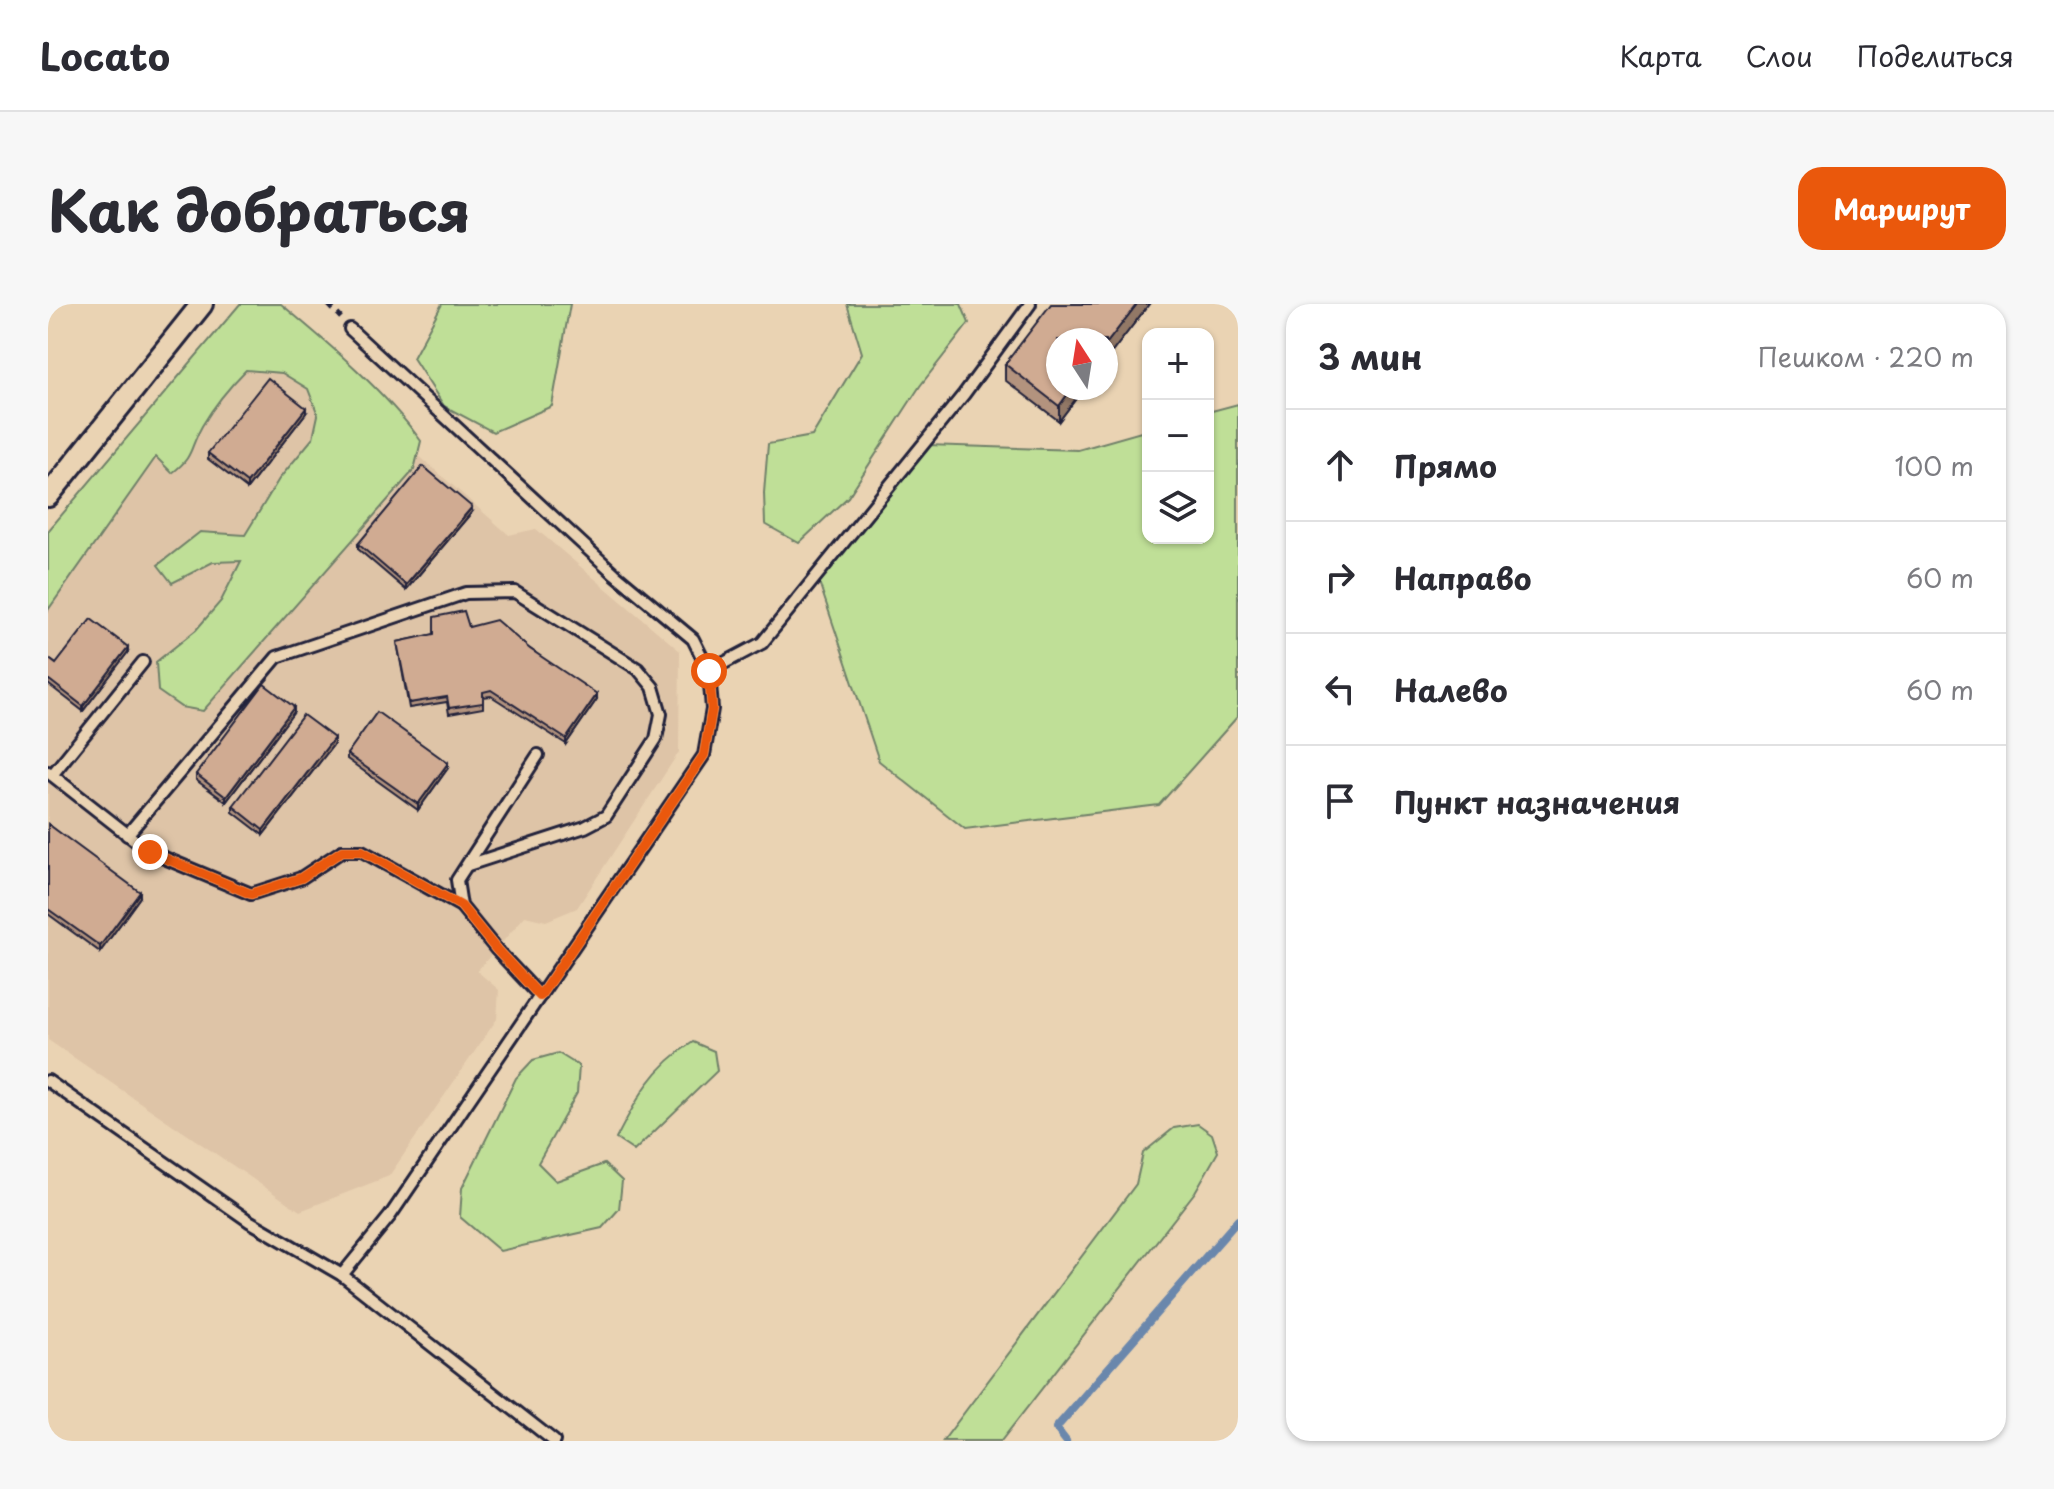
<!DOCTYPE html>
<html lang="ru">
<meta charset="utf-8">
<style>
:root{--surface:#fff;--page:#f7f7f7;--text:#2b2b33;--muted:#7c7c81;--line:#e1e1e2;--accent:#ea580c}
body{margin:0;font-family:"Playpen Sans",sans-serif;background:var(--page);color:var(--text)}
.controls{position:absolute;right:24px;top:24px;display:grid;overflow:hidden;border-radius:16px;box-shadow:0 2px 6px #0004}
.controls button{width:72px;height:72px;display:grid;place-items:center;padding:0;border:0;border-bottom:2px solid var(--line);background:var(--surface);color:var(--text);font:40px sans-serif}
.compass{position:absolute;left:998px;top:24px;width:72px;height:72px;border-radius:50%;background:var(--surface);box-shadow:0 2px 6px #0004;rotate:348deg}
.stop{position:absolute;width:24px;height:24px;margin:-18px;border:6px solid #ea580c;border-radius:50%;background:#fff}
.stop.end{background:#ea580c;border-color:#fff;box-shadow:0 2px 8px #0008}
.list{margin:0;padding:0;list-style:none}
h2{display:flex;justify-content:space-between;align-items:center;height:104px;margin:0;padding:0 32px;font-size:34px}
h2 small{font-size:26px;font-weight:400;color:var(--muted)}
.list li{display:grid;grid-template-columns:52px 1fr auto;gap:24px;align-items:center;box-sizing:border-box;height:112px;padding:0 32px;border-top:2px solid var(--line)}
.list b{display:block;font-size:30px;white-space:nowrap}
.list em{font-size:26px;font-style:normal;color:var(--muted)}
.icon{flex:none;width:44px;height:44px;fill:none;stroke:currentColor;stroke-width:2;stroke-linecap:round;stroke-linejoin:round}
.map{position:relative;flex:none;width:1190px;height:1137px;overflow:hidden;border-radius:24px}
header{display:flex;align-items:center;gap:48px;box-sizing:border-box;height:112px;padding:0 40px;background:var(--surface);border-bottom:2px solid var(--line)}
header strong{font-size:38px}
nav{display:flex;gap:44px;margin-inline-start:auto;font-size:28px}
.intro{display:flex;align-items:center;justify-content:space-between;box-sizing:border-box;height:192px;padding:0 48px}
h1{margin:0;font-size:56px}
.button{padding:20px 36px;border-radius:24px;background:var(--accent);color:#fff;font-size:28px;font-weight:700}
main{display:flex;gap:48px;padding:0 48px}
aside{flex:1;background:var(--surface);border-radius:24px;box-shadow:0 2px 6px #0004}
.map>svg:first-child{display:block}
.built{fill:#dec4a7}
.green{fill:#bfdf97;stroke:#708069;stroke-width:2}
.lines{fill:none;stroke-linecap:round;stroke-linejoin:round}
.stream{stroke:#6b87ac;stroke-width:8}
.lane-casing{stroke:#22223b;stroke-width:16}
.street-casing{stroke:#22223b;stroke-width:26}
.path{stroke:#22223b;stroke-width:5;stroke-dasharray:8 6;stroke-linecap:butt}
.lane{stroke:#ead3b3;stroke-width:10}
.street{stroke:#ead3b3;stroke-width:20}
.wall{fill:#b3937e;stroke:#22223b;stroke-width:2}
.shaded-wall{fill:#927866;stroke:#22223b;stroke-width:2}
.building{fill:#d0ab92;stroke:#22223b;stroke-width:2}
.route{stroke:#ea580c;stroke-width:10}
</style>
<header>
<strong>Locato</strong>
<nav><a>Карта</a><a>Слои</a><a>Поделиться</a></nav>
</header>
<div class="intro"><h1>Как добраться</h1><a class="button">Маршрут</a></div>
<main>
<div class="map">
<svg width="1190" height="1137" viewBox="0 0 1190 1137">
<rect width="100%" height="100%" fill="#ead3b3"/>
<filter id="ink" filterUnits="userSpaceOnUse"><feTurbulence type="fractalNoise" baseFrequency=".0125" numOctaves="2"/><feDisplacementMap in="SourceGraphic" scale="16" xChannelSelector="R" yChannelSelector="G"/><feConvolveMatrix kernelMatrix="1 2 1 2 8 2 1 2 1" color-interpolation-filters="sRGB"/></filter>
<g filter="url(#ink)">
<path class="built" d="M203 4 461 231 488 225 632 347 631 448 529 604 498 617 477 612 429 667 451 686 449 715 341 872 252 907 0 736V265Z"/>
<g class="green">
<path d="M192 0H233C282 41 335 85 373 137L366 166 155 407 133 403 110 387 108 358 148 326 173 297 193 257 165 258 124 279 110 261 152 228 197 231 231 175 265 134 270 111 260 85 234 69 198 66C180 84 167 100 154 122 141 144 147 152 124 169L108 153 0 306V227Z"/>
<path d="M394 0H522L504 102 445 128 396 102 365 54Z"/>
<path d="M799 0H913L921 19 872 82 800 193 751 239 717 220 716 189 720 140 764 132 814 49Z"/>
<path d="M1190 100V412L1111 501 917 525 831 457 770 275 879 141 1030 146 1100 126V234H1160V108Z"/>
<path d="M645 738 666 747 669 767 586 847 568 835C589 794 605 763 645 738Z"/>
<path d="M510 749 531 762 529 789 490 859 508 877 556 860 574 877 571 905 554 924 452 947 412 913 414 884 468 774 485 756Z"/>
<path d="M1150 820 1164 830 1170 848 1147 888 953 1137H895L1088 880 1095 849 1126 824Z"/>
</g>
<g class="lines">
<path class="stream" d="M1018 1137 1008 1124 1190 916"/>
<g class="lane-casing">
<g id="lane">
<path d="M661 367 714 339 916 90 982 0"/>
<path d="M490 451 409 576 413 602 448 645 492 692"/>
<path d="M0 468 102 548 203 590 253 574 294 547H314L413 602"/>
<path d="M4 471 95 358"/>
<path d="M79 531 229 353 418 289 467 288 590 365 605 383 613 410 608 435 558 512 537 523 420 561"/>
<path d="M0 777 201 917 294 971 506 1137"/>
<path d="M294 971 342 912 656 451 664 405 661 367 645 335 567 270 302 25"/>
</g>
</g>
<g class="street-casing">
<path id="street" d="M0 192 154 0"/>
</g>
<path class="path" d="M280 0 293 14"/>
<use href="#lane" class="lane"/>
<use href="#street" class="street"/>
</g>
<g class="wall">
<path d="M1101 0 1058 56V36L1036 84 1011 117 957 76V60Z"/>
<path d="M258 109 199 185 160 155V149Z"/>
<path d="M424 208 358 286 310 245V240Z"/>
<path d="M421 323 482 345 549 395 518 440 443 392 435 393V404L401 410 399 398 361 404 349 338Z"/>
<path d="M80 348 35 407 0 380V354L8 360Z"/>
<path d="M246 408 178 498 148 476V470Z"/>
<path d="M286 440 215 531 185 508V502Z"/>
<path d="M299 450 400 464 370 506 299 455Z"/>
<path d="M0 520 92 593 52 648 0 610Z"/>
</g>
<g class="shaded-wall">
<path d="M1089 0H1101L1058 56V40Z"/>
<path d="M1024 84H1036L1011 117V102Z"/>
<path d="M258 104V109L199 185V179Z"/>
<path d="M424 203V208L358 286V281Z"/>
<path d="M80 343V348L35 407V402Z"/>
<path d="M549 390V395L518 440V435Z"/>
<path d="M246 403V408L178 498V493Z"/>
<path d="M286 434V440L215 531V526Z"/>
<path d="M400 459V464L370 506V500Z"/>
<path d="M92 588V593L52 648V642Z"/>
</g>
<g class="building">
<path d="M1003 0H1089L1058 40V36H1010V84H1024L1011 102 957 60Z"/>
<path d="M220 74 258 104 199 179 160 149Z"/>
<path d="M375 162 424 203 358 281 310 240Z"/>
<path d="M416 307 421 323 448 316 482 345 549 390 518 435 443 386 435 388V399L401 404 399 393 361 399 349 338 386 330V313Z"/>
<path d="M43 315 80 343 35 402 0 375V354L8 360Z"/>
<path d="M216 380 246 403 178 493 148 470Z"/>
<path d="M329 408 400 459 370 500 299 450Z"/>
<path d="M255 411 286 434 215 526 185 502Z"/>
<path d="M0 520 92 588 52 642 0 605Z"/>
</g>
</g>
<g class="lines" filter="url(#ink)">
<path class="route" d="M102 548 203 590 253 574 294 547H314L413 602 448 645 492 692 656 451 664 405 661 367"/>
</g>
</svg>
<div class="controls">
<button>+</button>
<button>−</button>
<button><svg class="icon" aria-label="layers" viewBox="0 0 24 24"><path d="M12 4l9 5-9 5-9-5zM3 14l9 5 9-5"/></svg></button>
</div>
<svg class="compass" viewBox="-18 -18 36 36"><path d="M0-13l5 13h-10z" fill="#e53935"/><path d="M0 13l5-13h-10z" fill="#7c7c81"/></svg>
<div class="stop" style="left:661px;top:367px"></div>
<div class="stop end" style="left:102px;top:548px"></div>
</div>
<aside>
<h2>3 мин<small>Пешком · 220 m</small></h2>
<ul class="list">
<li><svg class="icon" aria-label="ahead" viewBox="0 0 24 24"><path d="M12 20V5M6 11l6-6 6 6"/></svg><div><b>Прямо</b></div><em>100 m</em></li>
<li><svg class="icon" aria-label="right" viewBox="0 0 24 24"><path d="M7 20v-9h11M14 6l5 5-5 5"/></svg><div><b>Направо</b></div><em>60 m</em></li>
<li><svg class="icon" aria-label="left" viewBox="0 0 24 24"><path d="M17 20v-9H6M10 6l-5 5 5 5"/></svg><div><b>Налево</b></div><em>60 m</em></li>
<li><svg class="icon" aria-label="arrive" viewBox="0 0 24 24"><path d="M6 21V4h12l-3 4 3 4H6"/></svg><div><b>Пункт назначения</b></div></li>
</ul>
</aside>
</main>
